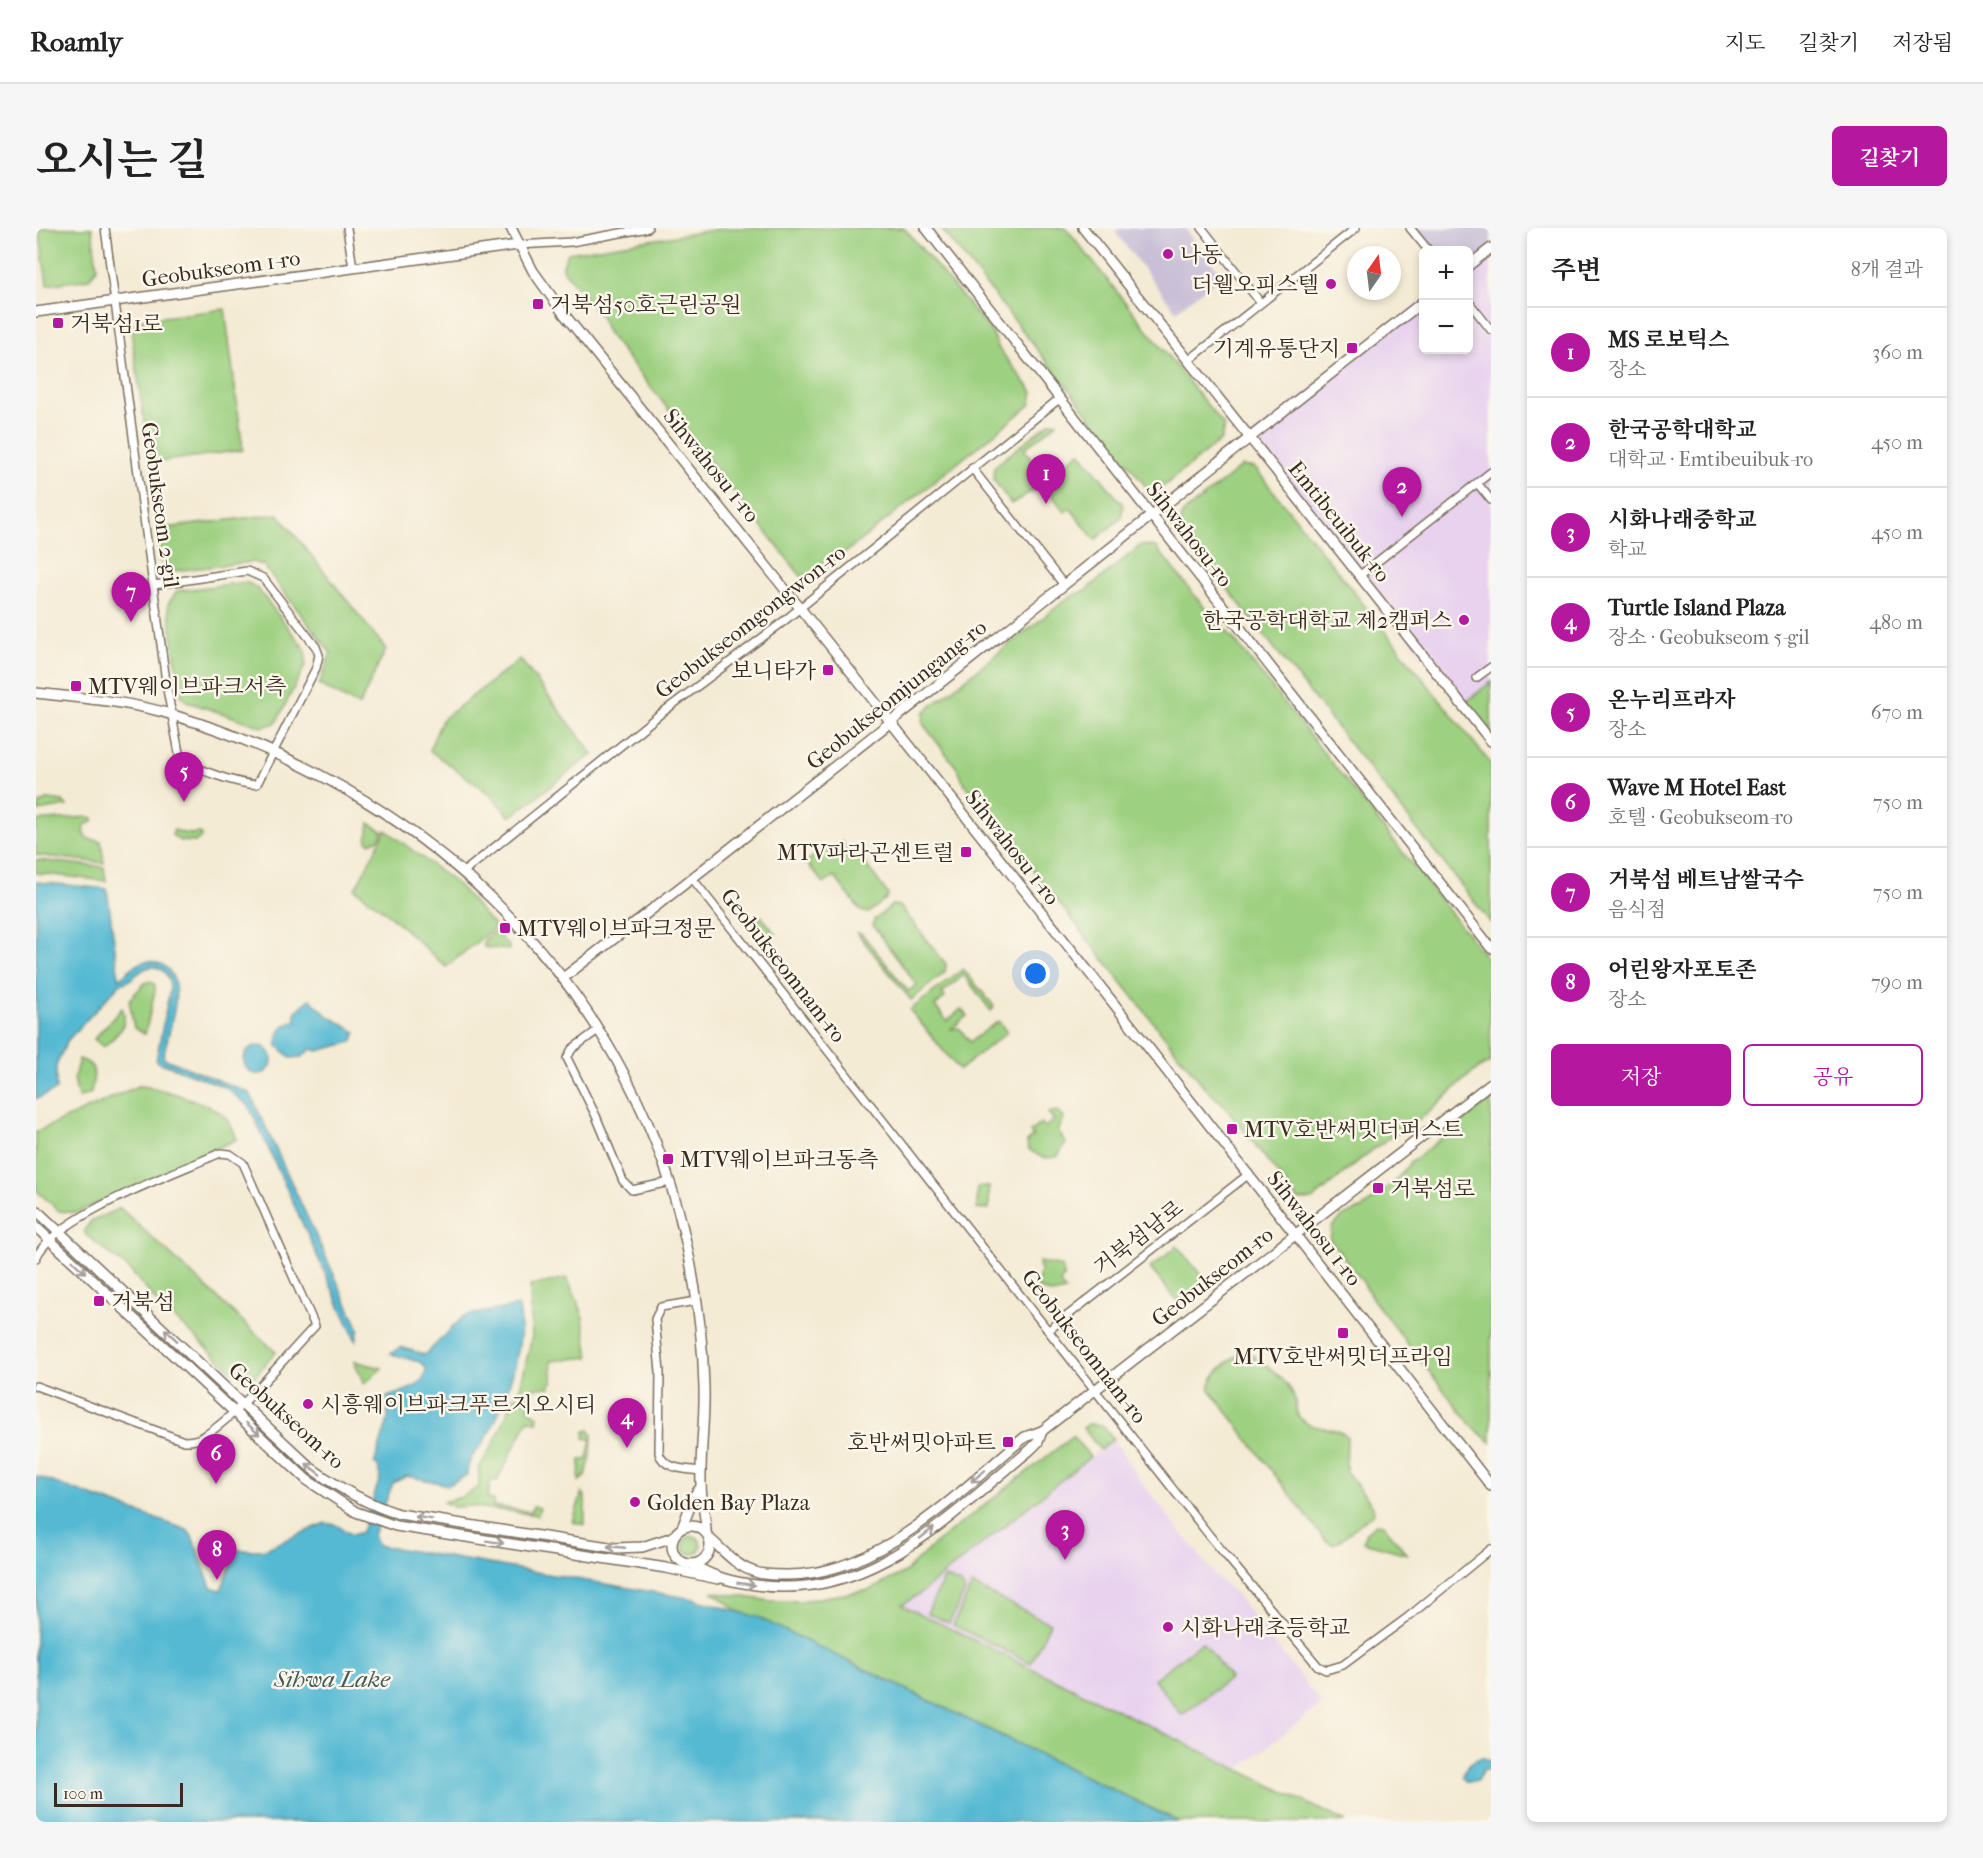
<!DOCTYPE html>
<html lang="ko">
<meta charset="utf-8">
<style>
:root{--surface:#fff;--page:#f6f6f6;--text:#222;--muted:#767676;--line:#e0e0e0;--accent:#b5179e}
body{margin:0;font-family:"IM FELL French Canon","Noto Serif KR",serif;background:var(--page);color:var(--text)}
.controls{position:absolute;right:18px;top:18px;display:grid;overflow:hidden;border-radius:9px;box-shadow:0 3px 9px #0003}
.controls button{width:54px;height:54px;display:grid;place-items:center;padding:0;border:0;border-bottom:2px solid var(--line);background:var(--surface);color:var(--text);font:30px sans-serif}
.compass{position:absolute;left:1311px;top:18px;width:54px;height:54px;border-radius:50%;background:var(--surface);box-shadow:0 3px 9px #0003;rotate:14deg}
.scale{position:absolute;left:18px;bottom:15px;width:129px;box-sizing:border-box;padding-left:6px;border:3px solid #3b2a1e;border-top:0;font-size:16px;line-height:21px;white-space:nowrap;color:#3b2a1e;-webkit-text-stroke:4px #fbf7ec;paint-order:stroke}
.you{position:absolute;left:1000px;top:746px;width:21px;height:21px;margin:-15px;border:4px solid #fff;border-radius:50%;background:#1a73e8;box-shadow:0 0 0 9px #1a73e833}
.badge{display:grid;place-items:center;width:39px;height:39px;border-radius:50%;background:var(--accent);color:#fff;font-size:20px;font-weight:700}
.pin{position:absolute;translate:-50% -50px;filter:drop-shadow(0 2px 3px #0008)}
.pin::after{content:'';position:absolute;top:32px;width:21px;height:18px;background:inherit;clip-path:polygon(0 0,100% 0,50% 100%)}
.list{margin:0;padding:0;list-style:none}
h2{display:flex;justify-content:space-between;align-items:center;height:78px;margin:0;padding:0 24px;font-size:26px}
h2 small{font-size:20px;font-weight:400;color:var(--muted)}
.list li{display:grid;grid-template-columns:39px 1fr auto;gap:18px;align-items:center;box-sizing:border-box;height:90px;padding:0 24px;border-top:2px solid var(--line)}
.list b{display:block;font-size:22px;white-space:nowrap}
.list p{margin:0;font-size:20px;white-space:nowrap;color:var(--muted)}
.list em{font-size:20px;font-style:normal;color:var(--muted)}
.actions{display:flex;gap:12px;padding:18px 24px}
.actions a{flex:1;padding:14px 0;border:2px solid var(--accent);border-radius:9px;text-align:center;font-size:21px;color:var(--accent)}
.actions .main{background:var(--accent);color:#fff}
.map{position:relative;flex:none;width:1455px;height:1594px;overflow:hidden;border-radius:9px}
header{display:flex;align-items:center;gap:36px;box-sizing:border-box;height:84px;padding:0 30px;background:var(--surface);border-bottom:2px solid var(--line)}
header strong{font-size:28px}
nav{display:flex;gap:33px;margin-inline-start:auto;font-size:21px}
.intro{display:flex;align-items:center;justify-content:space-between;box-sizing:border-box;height:144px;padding:0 36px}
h1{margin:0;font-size:42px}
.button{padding:15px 27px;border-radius:9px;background:var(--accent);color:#fff;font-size:21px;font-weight:700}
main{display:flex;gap:36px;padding:0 36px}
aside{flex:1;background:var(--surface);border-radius:9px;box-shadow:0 3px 9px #0003}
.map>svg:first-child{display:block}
.built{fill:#e8d2ee}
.industrial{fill:#c9bfd7}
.green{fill:#9dd080;stroke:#6c7d4f;stroke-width:1.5}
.water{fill:#54b9d3;stroke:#487278;stroke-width:1.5}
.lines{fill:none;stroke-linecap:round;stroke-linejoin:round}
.street-casing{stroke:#7c6e5e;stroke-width:10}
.secondary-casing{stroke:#7c6e5e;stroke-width:12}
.street{stroke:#fff;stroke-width:7}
.secondary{stroke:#fff;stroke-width:9}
.oneway{stroke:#a79f9a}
.poi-dot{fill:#b5179e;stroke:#fbf7ec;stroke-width:2}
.labels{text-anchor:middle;stroke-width:5;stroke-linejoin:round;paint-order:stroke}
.poi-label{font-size:22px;fill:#3b2a1e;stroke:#fbf7ec;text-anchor:start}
.street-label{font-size:22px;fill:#3b2a1e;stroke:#fbf7ec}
.water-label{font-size:24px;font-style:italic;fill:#445c5d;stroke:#fbf7ec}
</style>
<header>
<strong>Roamly</strong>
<nav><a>지도</a><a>길찾기</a><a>저장됨</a></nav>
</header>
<div class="intro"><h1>오시는 길</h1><a class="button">길찾기</a></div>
<main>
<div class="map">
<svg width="1455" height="1594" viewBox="0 0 1455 1594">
<rect width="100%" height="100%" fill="#fbf7ec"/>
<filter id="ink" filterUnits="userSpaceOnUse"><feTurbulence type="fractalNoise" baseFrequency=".0167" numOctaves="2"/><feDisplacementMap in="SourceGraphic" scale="12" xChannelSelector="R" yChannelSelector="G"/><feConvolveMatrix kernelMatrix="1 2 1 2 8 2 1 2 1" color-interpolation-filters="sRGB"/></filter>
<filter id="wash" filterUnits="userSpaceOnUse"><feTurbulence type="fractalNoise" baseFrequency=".008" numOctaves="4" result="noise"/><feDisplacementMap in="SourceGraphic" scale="24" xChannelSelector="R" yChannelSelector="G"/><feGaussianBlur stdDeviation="1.35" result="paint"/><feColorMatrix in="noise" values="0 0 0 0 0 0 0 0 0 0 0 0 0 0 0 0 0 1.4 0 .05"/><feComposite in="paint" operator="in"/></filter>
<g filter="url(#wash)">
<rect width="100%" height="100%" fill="#f4ebd4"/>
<g class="built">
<path d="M1455 20V454L1426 477 1213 209 1387 72 1388 122H1432L1433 37Z"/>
<path d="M1077 1211 1106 1255 1182 1351 1197 1363 1286 1476 1203 1541 866 1377 886 1364Z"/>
</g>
<g class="industrial">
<path d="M1084 0H1149L1186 47 1140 83 1079 4Z"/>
<path d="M1375 0H1455V20L1433 38 1432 22H1393Z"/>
</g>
<g class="green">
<path d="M3 0H56L61 40 53 51 11 57Z"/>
<path d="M690 0H868L955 103 963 121 997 164 994 177 780 348H765L571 104 565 90 526 40 532 25Z"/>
<path d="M905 0H1030L1188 198 1185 212 1124 261 1111 260Z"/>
<path d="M189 81 207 222 114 235 95 102 104 92Z"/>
<path d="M1014 194 1021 195 988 221 1011 250 1044 224 1087 277 1085 290 1059 312 1034 280 1029 284 1007 256 975 276 957 251 958 239Z"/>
<path d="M1206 238 1219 240 1455 536V695L1143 299 1146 286Z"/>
<path d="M242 286 350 421 323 478 283 457 295 425 227 337 216 334 138 343 126 335 122 301Z"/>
<path d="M1105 317 1120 319 1168 379 1184 394 1453 733 1455 834C1431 844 1417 864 1398 880 1384 893 1368 901 1352 911 1325 928 1301 952 1276 972H1262L1189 878 1170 861 929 556 921 540 887 496 888 484 1032 370 1050 362Z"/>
<path d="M210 354 221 360 269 421 270 436 240 495 227 499 152 474 144 466 132 376 141 363Z"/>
<path d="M484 431 557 526 474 589 455 567 393 522 406 492Z"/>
<path d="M1455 454V513L1426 477Z"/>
<path d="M12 571 27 573 31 578 2 583 4 575Z"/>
<path d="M53 589 57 590V594L48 597V606L52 611 65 613 68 635 0 627V593Z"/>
<path d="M333 595 347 603 343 611 334 615 331 613Z"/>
<path d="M138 602 151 606 164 605 166 608 159 614 144 613 136 607Z"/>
<path d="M350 602 422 657 459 699 410 739 351 685 319 661Z"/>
<path d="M806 614 816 627 825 630 852 666 851 670 832 685 825 683 798 648 788 656 770 634 787 621H794Z"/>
<path d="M0 632 68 639 70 653 0 645Z"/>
<path d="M856 677 864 678 910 736 909 744 875 772 821 705 826 706 872 763 881 757 837 698 838 692Z"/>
<path d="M725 688 740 706 731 713 716 695Z"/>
<path d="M458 703 473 718V722L448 719 447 714Z"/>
<path d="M927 741 958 778 955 783 928 747 906 765 909 769 899 778 911 793 925 781 931 788 915 801 923 800 934 814 962 793 971 804 923 842 874 782Z"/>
<path d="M115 753 119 757V763L109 806 98 800 93 772 109 755Z"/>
<path d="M86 780C94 797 79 809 67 819L58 811Z"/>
<path d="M43 831C64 837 57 849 55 865L42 870 38 850Z"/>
<path d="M102 858C117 857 175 876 187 887 194 893 198 903 201 911L40 985 23 983 0 962V904Z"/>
<path d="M1455 871V1215L1435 1197 1338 1073 1327 1054 1294 1012 1296 999 1308 988 1327 980 1359 953 1374 935Z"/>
<path d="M1021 883 1028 890 1022 904 1030 915 1021 929 1007 930 992 921 991 913 997 908 994 904 1005 895 1009 899 1018 892 1012 885Z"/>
<rect x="941" y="959" width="12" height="22"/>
<path d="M84 980 240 1124 217 1150H206L197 1144 121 1074 92 1040 50 1007 48 1002 55 993Z"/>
<path d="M1141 1018 1169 1052 1142 1074 1114 1040Z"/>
<path d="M1003 1034 1026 1039 1028 1047 1024 1056 1029 1063 1016 1066 1001 1060 1004 1044Z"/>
<path d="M531 1050 546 1084 553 1129 515 1133 517 1154 514 1155V1159L497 1160 495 1169 483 1165 496 1108 494 1058Z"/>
<path d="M1210 1124C1221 1127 1251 1153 1256 1164 1261 1172 1257 1182 1264 1190 1277 1204 1299 1196 1311 1209L1310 1243 1337 1278 1338 1285 1300 1315 1296 1316 1288 1311 1174 1162C1170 1150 1198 1126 1210 1124Z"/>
<path d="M318 1133 346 1140 328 1156Z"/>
<path d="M479 1167 493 1174 492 1181 502 1188 501 1194 492 1192 461 1253 455 1252 451 1271 457 1272V1278L495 1284 497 1278 504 1280 501 1287 434 1278 418 1279 407 1274 426 1269 443 1259V1241L464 1203Z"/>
<path d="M1053 1196 1066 1197 1077 1211 1064 1222 1047 1200Z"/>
<path d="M553 1202 556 1206 555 1229 549 1249 543 1253 544 1232H551L555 1211 548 1210 549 1203Z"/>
<path d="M1037 1208 1054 1229 886 1364 866 1377 1310 1594H1144L746 1401 702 1383 676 1364 734 1373H763L834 1362 869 1344 895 1319Z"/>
<path d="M546 1264 549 1268V1297L537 1294Z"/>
<path d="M1340 1296H1347L1371 1326 1327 1314 1330 1304Z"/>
<circle cx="656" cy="1317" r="9"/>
<path d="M909 1349 926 1357 929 1363 913 1395 891 1385Z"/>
<path d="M936 1357 1014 1395 995 1435 917 1397Z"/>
<path d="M1166 1414 1194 1450 1146 1487 1118 1451Z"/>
</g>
<g class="water">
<path d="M0 654 71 661 83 751C95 741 106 727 124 736 155 750 131 805 127 830L214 865 323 1101 320 1113 213 878 189 859 120 833 134 761C134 755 133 748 127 743 109 729 99 754 84 756L31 813 20 838V862L0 871Z"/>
<path d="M274 771 291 787 320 804 316 814 282 823 275 821 266 829 255 830 242 818C239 805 247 795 260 794L259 784Z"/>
<circle cx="222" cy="832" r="14"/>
<path d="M482 1078C493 1109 468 1179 452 1207 443 1222 431 1230 431 1247L412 1257 371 1248 357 1255 337 1307 341 1317 658 1371 721 1389 1143 1594H0V1248L151 1302 156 1308 175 1359 185 1362 199 1326 203 1322H227L289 1295 300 1297 316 1307 326 1304 344 1250 342 1238 338 1236 352 1192 351 1169C367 1163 390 1160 390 1140L384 1134 354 1126 365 1119 389 1127 428 1088Z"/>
<path d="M1447 1530 1455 1532V1541H1447L1442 1553H1430L1427 1549C1428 1540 1437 1530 1447 1530Z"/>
</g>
</g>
<g filter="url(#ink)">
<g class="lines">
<g class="street-casing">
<g id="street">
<path d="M69 0 131 461 144 530C151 539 210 559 221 556L280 440 283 427 280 419 227 350 211 343 118 357"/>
<path d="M311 0 317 40"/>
<path d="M1166 0 1224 74"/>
<path d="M1374 0 1392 22"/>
<path d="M482 17 535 14 612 0"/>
<path d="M1432 73 1455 102"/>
<path d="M1152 133 1320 0"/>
<path d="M936 240 1028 357"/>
<path d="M1441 255 1455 272"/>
<path d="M1323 348 1455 244"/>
<path d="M1440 450 1455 439"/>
<path d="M429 643 623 487 743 397 1023 171"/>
<path d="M656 650 1173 1307 1282 1438 1290 1442 1307 1437 1372 1389 1455 1321"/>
<path d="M562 802 536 821 531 830 560 888 587 953 596 962 634 954"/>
<path d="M0 1030C18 988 140 945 184 925L194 926 207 935 279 1098C250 1128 199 1191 166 1209 160 1213 154 1213 148 1213L0 1158"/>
<path d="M660 1073 625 1079 619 1091 624 1144 623 1225C628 1242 651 1241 666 1243"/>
<path d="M1013 1102 1213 946"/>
</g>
</g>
<g class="secondary-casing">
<g id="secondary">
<path d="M475 0 497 43 528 86C841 474 1150 865 1455 1258"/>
<path d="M890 0 1455 720"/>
<path d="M1047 0 1455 513"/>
<path d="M1432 38 1455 20"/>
<path d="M0 84 482 17"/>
<path d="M0 465C45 470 93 473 137 487 377 559 573 735 642 981 657 1038 667 1101 668 1160 669 1192 664 1224 665 1256 665 1272 670 1288 670 1304"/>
<path d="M527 750C817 528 1100 297 1388 73"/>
<path d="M0 982 275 1240C303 1260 330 1276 363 1286L579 1320 606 1319 637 1309"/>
<path d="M0 999 271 1252 320 1284 360 1298 630 1340 682 1351"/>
<path d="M1006 1203 1455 855"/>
<circle cx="655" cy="1317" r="19"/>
<path d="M646 1300 658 1268 665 1259"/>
<path d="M673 1310C686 1321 699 1337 716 1343 726 1347 737 1347 748 1347 842 1349 921 1265 989 1209L1006 1203"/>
<path d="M656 1336C677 1349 696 1354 720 1357 834 1374 913 1288 994 1222L1002 1214 1006 1203"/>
</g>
</g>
<use href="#street" class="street"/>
<use href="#secondary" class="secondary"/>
</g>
<defs><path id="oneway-shaft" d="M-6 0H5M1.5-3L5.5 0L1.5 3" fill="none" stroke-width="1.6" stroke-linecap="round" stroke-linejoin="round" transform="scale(1.5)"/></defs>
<g class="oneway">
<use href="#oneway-shaft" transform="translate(43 1039) rotate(43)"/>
<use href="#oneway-shaft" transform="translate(135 1107) rotate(-137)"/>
<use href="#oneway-shaft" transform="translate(217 1201) rotate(43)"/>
<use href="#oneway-shaft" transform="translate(277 1241) rotate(-142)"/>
<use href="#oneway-shaft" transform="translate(942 1248) rotate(141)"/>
<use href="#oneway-shaft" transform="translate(388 1290) rotate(-171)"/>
<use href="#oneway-shaft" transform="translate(891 1305) rotate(-38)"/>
<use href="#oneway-shaft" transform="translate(459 1314) rotate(9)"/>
<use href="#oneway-shaft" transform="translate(580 1319) rotate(-175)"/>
<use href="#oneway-shaft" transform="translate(710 1356) rotate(9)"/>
</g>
</g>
<g class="poi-dot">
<circle cx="1132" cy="26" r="6"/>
<circle cx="1295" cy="56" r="6"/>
<rect x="496" y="70" width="12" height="12" rx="3"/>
<rect x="16" y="89" width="12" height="12" rx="3"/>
<rect x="1310" y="114" width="12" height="12" rx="3"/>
<circle cx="1428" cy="392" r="6"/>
<rect x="786" y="436" width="12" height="12" rx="3"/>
<rect x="34" y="452" width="12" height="12" rx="3"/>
<rect x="924" y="618" width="12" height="12" rx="3"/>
<rect x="463" y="694" width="12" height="12" rx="3"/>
<rect x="1190" y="895" width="12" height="12" rx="3"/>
<rect x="626" y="925" width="12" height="12" rx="3"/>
<rect x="1336" y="954" width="12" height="12" rx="3"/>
<rect x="57" y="1067" width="12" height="12" rx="3"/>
<rect x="1301" y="1099" width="12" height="12" rx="3"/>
<circle cx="272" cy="1176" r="6"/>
<rect x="966" y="1208" width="12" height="12" rx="3"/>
<circle cx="599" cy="1274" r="6"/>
<circle cx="1132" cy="1399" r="6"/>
</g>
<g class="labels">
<g class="poi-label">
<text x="1144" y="34">나동</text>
<text x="1283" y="64" text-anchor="end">더웰오피스텔</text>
<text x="514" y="84">거북섬50호근린공원</text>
<text x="34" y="103">거북섬1로</text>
<text x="1304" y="128" text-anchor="end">기계유통단지</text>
<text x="1416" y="400" text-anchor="end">한국공학대학교 제2캠퍼스</text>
<text x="780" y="450" text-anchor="end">보니타가</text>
<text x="52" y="466">MTV웨이브파크서측</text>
<text x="918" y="632" text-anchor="end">MTV파라곤센트럴</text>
<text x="481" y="708">MTV웨이브파크정문</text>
<text x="1208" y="909">MTV호반써밋더퍼스트</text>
<text x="644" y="939">MTV웨이브파크동측</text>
<text x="1354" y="968">거북섬로</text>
<text x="75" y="1081">거북섬</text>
<text x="1307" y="1136" text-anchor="middle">MTV호반써밋더프라임</text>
<text x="284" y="1184">시흥웨이브파크푸르지오시티</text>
<text x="960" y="1222" text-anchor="end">호반써밋아파트</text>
<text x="611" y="1282">Golden Bay Plaza</text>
<text x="1144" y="1407">시화나래초등학교</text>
</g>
<g class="street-label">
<text transform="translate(185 40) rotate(-8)" y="8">Geobukseom 1-ro</text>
<text transform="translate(676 237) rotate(51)" y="8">Sihwahosu 1-ro</text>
<text transform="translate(125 277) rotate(82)" y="8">Geobukseom 2-gil</text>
<text transform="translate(1304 293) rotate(51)" y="8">Emtibeuibuk-ro</text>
<text transform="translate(1154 306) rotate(52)" y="8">Sihwahosu-ro</text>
<text transform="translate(714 393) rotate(-38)" y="8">Geobukseomgongwon-ro</text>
<text transform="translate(860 466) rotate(-39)" y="8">Geobukseomjungang-ro</text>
<text transform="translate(977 619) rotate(52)" y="8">Sihwahosu 1-ro</text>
<text transform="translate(748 737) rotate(52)" y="8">Geobukseomnam-ro</text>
<text transform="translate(1279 1000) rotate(52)" y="8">Sihwahosu 1-ro</text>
<text transform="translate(1102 1009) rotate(-38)" y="8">거북섬남로</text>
<text transform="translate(1176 1048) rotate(-38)" y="8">Geobukseom-ro</text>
<text transform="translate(1049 1118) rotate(52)" y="8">Geobukseomnam-ro</text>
<text transform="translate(251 1187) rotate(42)" y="8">Geobukseom-ro</text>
</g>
<g class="water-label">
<text x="296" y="1459">Sihwa Lake</text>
</g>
</g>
</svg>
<div class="controls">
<button>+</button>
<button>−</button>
</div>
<svg class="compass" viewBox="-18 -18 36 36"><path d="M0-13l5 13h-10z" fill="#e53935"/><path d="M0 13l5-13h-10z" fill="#767676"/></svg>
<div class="scale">100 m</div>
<div class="you"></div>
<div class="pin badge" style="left:1010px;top:276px">1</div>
<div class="pin badge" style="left:1366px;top:289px">2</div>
<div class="pin badge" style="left:1029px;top:1332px">3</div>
<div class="pin badge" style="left:591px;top:1220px">4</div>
<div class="pin badge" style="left:148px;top:574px">5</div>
<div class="pin badge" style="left:180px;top:1256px">6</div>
<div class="pin badge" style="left:95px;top:394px">7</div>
<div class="pin badge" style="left:181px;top:1352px">8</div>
</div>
<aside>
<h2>주변<small>8개 결과</small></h2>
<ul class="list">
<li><span class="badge">1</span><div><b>MS 로보틱스</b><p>장소</p></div><em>360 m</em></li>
<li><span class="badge">2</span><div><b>한국공학대학교</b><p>대학교 · Emtibeuibuk-ro</p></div><em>450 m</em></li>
<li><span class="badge">3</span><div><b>시화나래중학교</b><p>학교</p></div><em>450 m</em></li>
<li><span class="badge">4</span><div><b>Turtle Island Plaza</b><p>장소 · Geobukseom 5-gil</p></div><em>480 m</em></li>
<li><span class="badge">5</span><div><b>온누리프라자</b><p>장소</p></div><em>670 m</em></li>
<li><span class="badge">6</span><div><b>Wave M Hotel East</b><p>호텔 · Geobukseom-ro</p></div><em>750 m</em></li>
<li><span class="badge">7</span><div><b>거북섬 베트남쌀국수</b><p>음식점</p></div><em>750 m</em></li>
<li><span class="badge">8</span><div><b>어린왕자포토존</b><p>장소</p></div><em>790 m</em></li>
</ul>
<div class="actions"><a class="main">저장</a><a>공유</a></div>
</aside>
</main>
